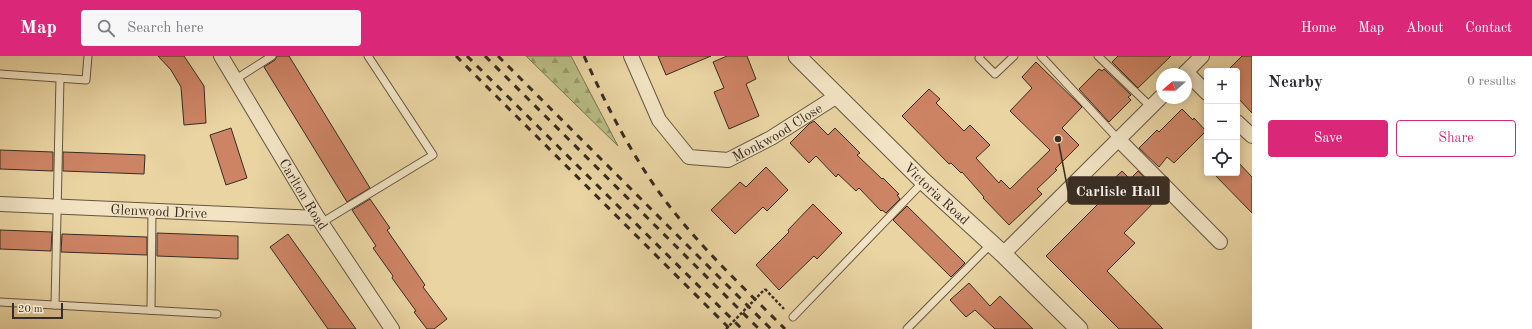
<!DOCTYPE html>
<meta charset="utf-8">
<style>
:root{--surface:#fff;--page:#f7f7f7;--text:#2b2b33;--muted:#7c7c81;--line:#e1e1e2;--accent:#db2777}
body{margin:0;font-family:"Old Standard TT",serif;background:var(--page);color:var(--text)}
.controls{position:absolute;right:12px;top:12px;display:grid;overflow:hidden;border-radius:4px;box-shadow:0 2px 10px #0003}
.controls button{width:36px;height:36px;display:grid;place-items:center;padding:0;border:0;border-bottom:1px solid var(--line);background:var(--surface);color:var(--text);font:20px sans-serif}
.compass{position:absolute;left:1156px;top:12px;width:36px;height:36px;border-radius:50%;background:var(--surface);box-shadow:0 2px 10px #0003;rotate:250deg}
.scale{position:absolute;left:12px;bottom:10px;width:51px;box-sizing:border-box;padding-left:4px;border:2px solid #372c23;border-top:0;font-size:11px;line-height:14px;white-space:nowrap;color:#372c23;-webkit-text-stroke:3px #f1e3c3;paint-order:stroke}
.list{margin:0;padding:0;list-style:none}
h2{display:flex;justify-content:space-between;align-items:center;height:52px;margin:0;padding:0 16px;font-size:17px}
h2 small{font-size:13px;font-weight:400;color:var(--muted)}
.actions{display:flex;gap:8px;padding:12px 16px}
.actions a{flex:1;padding:9px 0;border:1px solid var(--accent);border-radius:4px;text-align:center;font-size:14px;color:var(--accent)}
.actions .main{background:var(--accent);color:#fff}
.icon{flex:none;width:22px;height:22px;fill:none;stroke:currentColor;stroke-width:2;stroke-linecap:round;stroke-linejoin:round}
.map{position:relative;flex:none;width:1252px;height:273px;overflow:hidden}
header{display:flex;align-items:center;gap:24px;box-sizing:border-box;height:56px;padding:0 20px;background:var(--accent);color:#fff}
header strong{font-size:19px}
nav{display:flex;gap:22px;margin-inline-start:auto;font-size:14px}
.search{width:280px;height:36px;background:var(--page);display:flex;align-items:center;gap:10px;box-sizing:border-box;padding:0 14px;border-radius:4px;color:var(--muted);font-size:15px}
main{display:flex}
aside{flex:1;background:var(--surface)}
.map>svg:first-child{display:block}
.forest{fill:url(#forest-firs);stroke:#787453}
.building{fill:#cd8465;stroke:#372c23}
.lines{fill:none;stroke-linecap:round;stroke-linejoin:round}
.service-casing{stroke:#645643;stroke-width:9}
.minor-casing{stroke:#645643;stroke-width:16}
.tertiary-casing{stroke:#645643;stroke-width:19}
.path{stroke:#372c23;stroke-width:2.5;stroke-dasharray:3 2;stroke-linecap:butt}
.service{stroke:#f1e3c3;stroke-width:7}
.minor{stroke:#f1e3c3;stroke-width:14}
.tertiary{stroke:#f1e3c3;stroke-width:17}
.rail{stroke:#372c23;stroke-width:3;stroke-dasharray:7 7;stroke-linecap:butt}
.path-bridge{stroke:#372c23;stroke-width:2.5;stroke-dasharray:3 2;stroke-linecap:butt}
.labels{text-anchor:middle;stroke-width:3.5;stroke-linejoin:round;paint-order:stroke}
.street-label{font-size:14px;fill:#372c23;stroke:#f1e3c3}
.leader{fill:none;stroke:#372c23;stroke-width:1.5}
.callout-dot{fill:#372c23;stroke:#f1e3c3;stroke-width:1.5}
.callout{fill:#372c23;stroke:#372c23;stroke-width:1.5}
.callout-label{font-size:15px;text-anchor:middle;font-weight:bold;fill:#fff}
</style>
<header>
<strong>Map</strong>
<div class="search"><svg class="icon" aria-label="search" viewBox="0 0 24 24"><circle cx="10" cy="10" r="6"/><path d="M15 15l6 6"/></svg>Search here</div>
<nav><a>Home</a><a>Map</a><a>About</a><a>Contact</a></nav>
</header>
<main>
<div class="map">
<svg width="1252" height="273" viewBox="0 0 1252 273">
<defs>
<pattern id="forest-firs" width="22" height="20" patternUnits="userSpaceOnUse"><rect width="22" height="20" fill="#b9bc83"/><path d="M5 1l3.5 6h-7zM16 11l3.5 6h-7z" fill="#97996b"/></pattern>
</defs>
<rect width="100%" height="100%" fill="#e9d4a2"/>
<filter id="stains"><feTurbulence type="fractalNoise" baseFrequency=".005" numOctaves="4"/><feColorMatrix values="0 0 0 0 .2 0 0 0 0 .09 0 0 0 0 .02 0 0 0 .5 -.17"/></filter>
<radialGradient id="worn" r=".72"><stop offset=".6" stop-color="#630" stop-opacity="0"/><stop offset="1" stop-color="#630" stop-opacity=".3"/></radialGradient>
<path class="forest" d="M526 0H571L618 90Z"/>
<g class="building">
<path d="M158 0H184L204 30 206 67 184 69 181 31 171 14Z"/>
<path d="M277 0H289L370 132 347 146 264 11 275 4Z"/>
<path d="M658 0H711L666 19Z"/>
<path d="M727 0H747L756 23 746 28 759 60 729 73 714 36 724 32 713 6Z"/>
<path d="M1118 0H1171L1138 32 1112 6Z"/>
<path d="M1242 0H1252V57L1237 41V15H1227Z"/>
<path d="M1036 6 1082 51 1062 72 1079 89 1055 113 1057 114 1037 133 1042 138 1009 169 983 142 984 141 962 116 961 117 951 107 949 108 902 60 929 33 940 43 936 47 964 75 970 69 990 89 976 102 999 127 1001 124 1010 133 1050 94 1010 55 1032 32 1022 21Z"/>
<path d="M1099 13 1102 15 1104 13 1131 39 1128 41 1131 44 1109 66 1079 33Z"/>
<path d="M1182 53 1193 64 1194 62 1206 75 1174 107 1167 101 1159 111 1139 92 1157 74 1159 76Z"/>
<path d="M814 65 828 79 835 72 860 97 857 99 882 123 883 122 899 138 897 139 900 143 886 157 882 154 881 155 859 132 856 135 838 118 836 121 816 100 809 107 790 87 809 68Z"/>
<path d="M231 72 247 122 226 129 210 79Z"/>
<path d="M0 94 53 96V115L0 113Z"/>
<path d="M63 96 145 99 144 118 63 115Z"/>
<path d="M1237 105 1252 121V157L1213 117H1237Z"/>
<path d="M766 111 788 134 767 155 763 151 735 178 711 154 740 126 746 131Z"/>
<path d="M1122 115 1130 123 1138 115 1161 139 1124 177 1135 187 1107 215 1163 273H1119L1046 200 1106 140 1101 135Z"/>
<path d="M370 143 390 172 387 174 425 229 423 231 447 263 434 273H427L414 256 416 255 392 222 393 220 373 192 376 190 352 154Z"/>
<path d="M813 148 842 177 817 203 814 200 779 234 756 209 789 176 788 174Z"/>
<path d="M907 150 965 207 951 221 893 164Z"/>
<path d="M0 174 52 176 51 195 0 193Z"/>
<path d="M157 177 238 180V203L157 200Z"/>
<path d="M62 178 147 181V199L61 196Z"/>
<path d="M288 178 311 210 356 273H328L270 191Z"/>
<path d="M969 227 990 250 1000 240 1033 273H995L975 254 966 261 950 244Z"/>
</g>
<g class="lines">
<g class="service-casing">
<g id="service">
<path d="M980 0 979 2 995 18 1014 0"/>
<path d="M1041 0 1119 84"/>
<path d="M1098 0 1151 51"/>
<path d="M0 18 86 24 88 0"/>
<path d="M236 23 272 0"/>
<path d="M321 167 433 99 368 0"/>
<path d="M0 246 217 258"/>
<path d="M55 249 60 22"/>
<path d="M151 254 152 154"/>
<path d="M793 261 923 126"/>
<path d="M907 273 991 188"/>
</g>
</g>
<g class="minor-casing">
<g id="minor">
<path id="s1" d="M221 0 318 162 392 273"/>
<path id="s2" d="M631 0 659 64 689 101 728 104 771 82 837 40"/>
<path d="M1186 16 1207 37"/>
<path d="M1184 18 1202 0"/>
<path d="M1237 66 1252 80"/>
<path d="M1119 84 1220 186"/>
<path id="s3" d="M0 148 318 162"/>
<path d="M1003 198 1162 40"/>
</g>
</g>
<g class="tertiary-casing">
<g id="tertiary">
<path id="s4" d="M797 0 923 125 1003 198 1079 273"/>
</g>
</g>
<path class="path" d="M765 233 784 253"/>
<use href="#service" class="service"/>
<use href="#minor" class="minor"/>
<use href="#tertiary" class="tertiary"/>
<g class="rail">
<path d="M456 0 730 273"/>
<path d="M467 0 742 273"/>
<path d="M485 0 759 273"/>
<path d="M498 0 771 273"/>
<path d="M584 0C607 51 633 102 667 147 702 193 745 233 785 273"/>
</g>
<path class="path-bridge" d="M726 273 765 233"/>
</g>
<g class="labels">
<g class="street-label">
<text dy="5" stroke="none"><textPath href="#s2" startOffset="213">Monkwood Close</textPath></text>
<text dy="5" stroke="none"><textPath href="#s4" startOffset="196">Victoria Road</textPath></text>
<text dy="5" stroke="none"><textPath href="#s1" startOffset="161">Carlton Road</textPath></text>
<text dy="5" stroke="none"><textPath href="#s3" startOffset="159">Glenwood Drive</textPath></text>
</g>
</g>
<path class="leader" d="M1058 83L1068 135"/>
<circle class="callout-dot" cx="1058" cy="83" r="4"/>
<rect class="callout" x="1068" y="121" width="101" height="27" rx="4"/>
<g class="callout-label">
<text x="1118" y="140">Carlisle Hall</text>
</g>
<rect width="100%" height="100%" filter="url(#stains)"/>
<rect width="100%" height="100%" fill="url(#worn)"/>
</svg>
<div class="controls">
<button>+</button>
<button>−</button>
<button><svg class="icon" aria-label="locate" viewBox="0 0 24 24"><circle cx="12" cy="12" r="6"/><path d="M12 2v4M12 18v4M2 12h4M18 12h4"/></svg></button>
</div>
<svg class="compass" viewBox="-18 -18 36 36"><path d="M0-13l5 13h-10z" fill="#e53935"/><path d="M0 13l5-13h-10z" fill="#7c7c81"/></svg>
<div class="scale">20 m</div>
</div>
<aside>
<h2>Nearby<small>0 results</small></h2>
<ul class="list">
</ul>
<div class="actions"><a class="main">Save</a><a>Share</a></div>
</aside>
</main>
